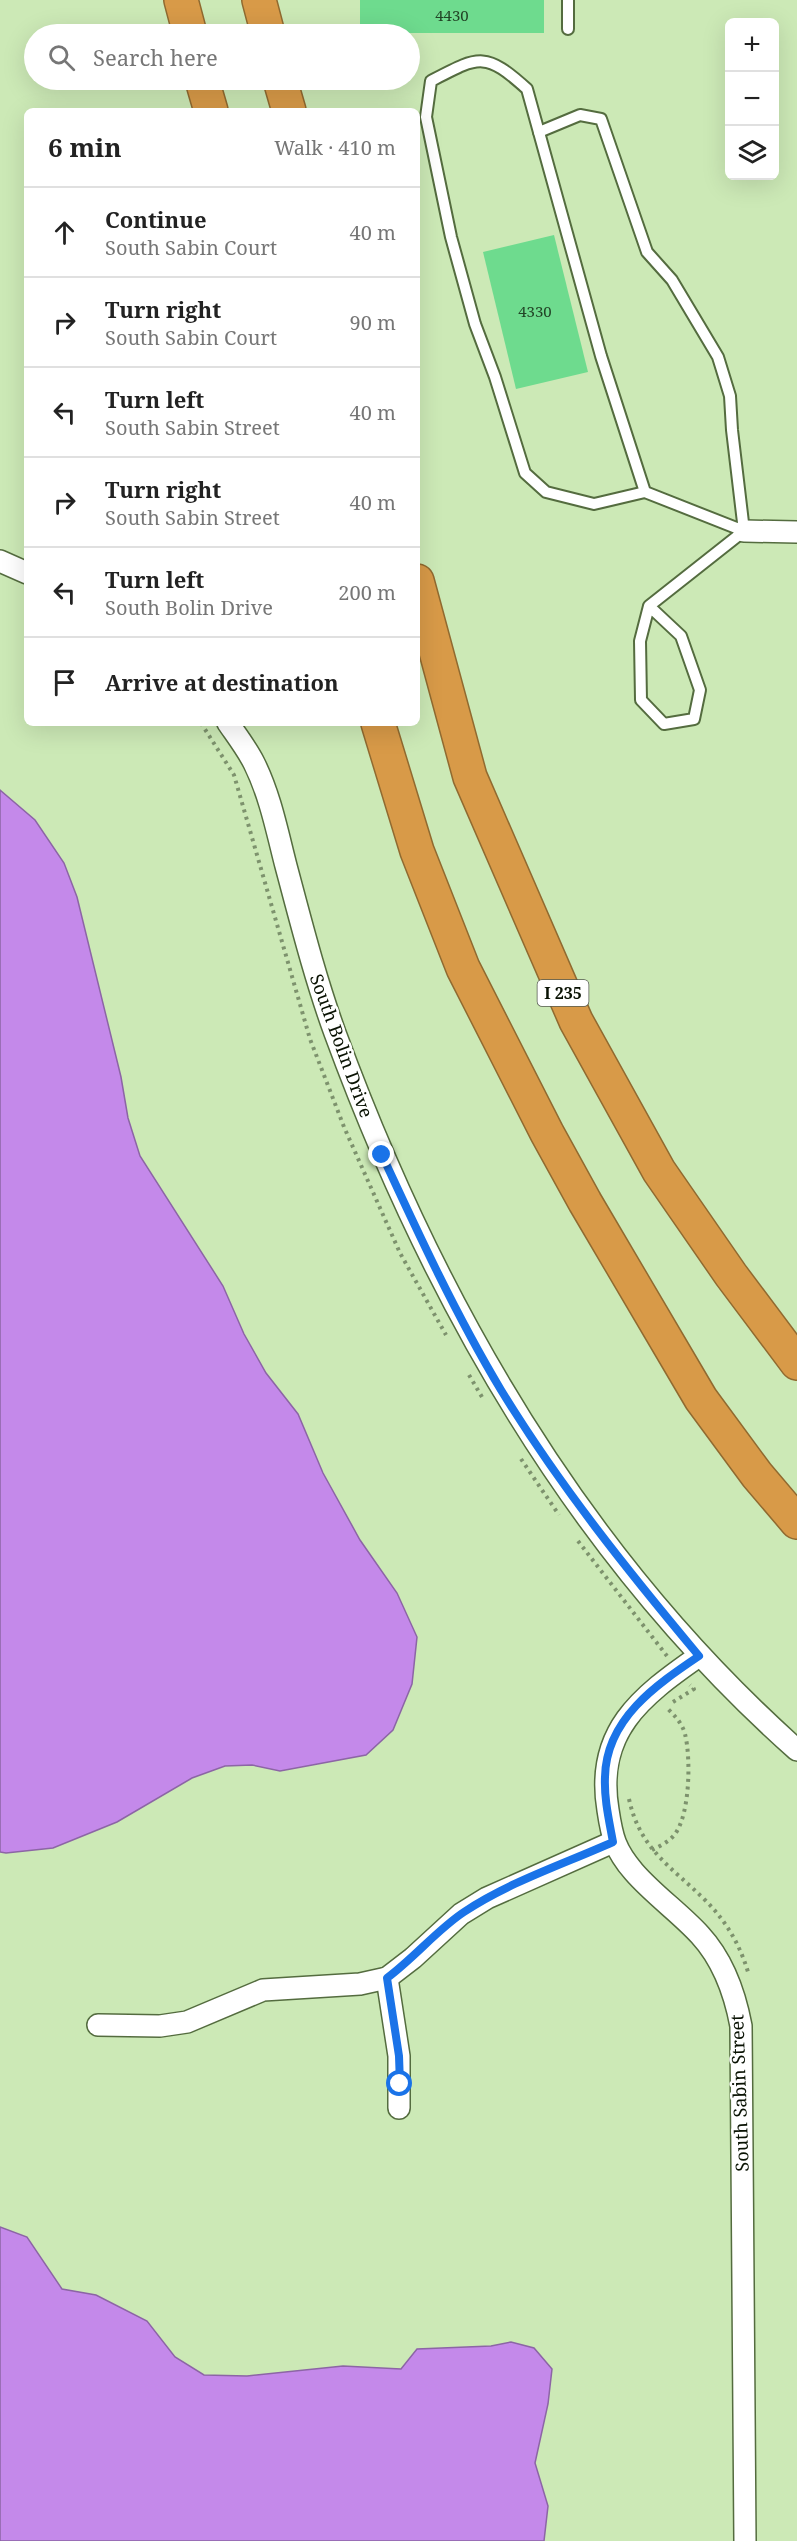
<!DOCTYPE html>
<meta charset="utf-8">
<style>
:root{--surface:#fff;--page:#f6f6f6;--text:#222;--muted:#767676;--line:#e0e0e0}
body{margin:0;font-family:"Noto Serif",serif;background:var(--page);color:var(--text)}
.controls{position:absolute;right:18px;top:18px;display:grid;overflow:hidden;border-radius:9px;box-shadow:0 6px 24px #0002}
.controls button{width:54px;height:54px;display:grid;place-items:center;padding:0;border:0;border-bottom:2px solid var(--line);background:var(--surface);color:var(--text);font:30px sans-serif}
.stop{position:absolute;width:18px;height:18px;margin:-14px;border:4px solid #1a73e8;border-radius:50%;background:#fff}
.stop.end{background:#1a73e8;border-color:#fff;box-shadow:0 2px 6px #0008}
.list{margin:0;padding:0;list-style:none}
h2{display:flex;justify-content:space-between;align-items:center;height:78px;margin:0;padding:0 24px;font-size:26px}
h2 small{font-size:20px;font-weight:400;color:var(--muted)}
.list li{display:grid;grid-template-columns:39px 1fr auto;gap:18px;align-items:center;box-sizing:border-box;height:90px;padding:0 24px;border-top:2px solid var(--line)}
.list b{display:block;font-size:22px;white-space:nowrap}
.list p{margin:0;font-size:20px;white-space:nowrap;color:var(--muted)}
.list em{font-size:20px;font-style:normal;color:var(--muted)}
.icon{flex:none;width:33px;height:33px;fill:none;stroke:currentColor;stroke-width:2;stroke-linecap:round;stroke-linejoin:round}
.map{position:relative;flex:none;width:797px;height:2541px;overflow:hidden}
.search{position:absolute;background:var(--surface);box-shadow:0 6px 24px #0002;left:24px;top:24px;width:396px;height:66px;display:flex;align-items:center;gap:15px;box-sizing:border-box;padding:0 21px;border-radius:33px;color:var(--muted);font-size:22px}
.panel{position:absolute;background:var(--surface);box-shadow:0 6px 24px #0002;left:24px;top:108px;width:396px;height:618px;border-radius:9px}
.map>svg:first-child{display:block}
.water{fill:#c489ea;stroke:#8c65a5;stroke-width:1.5}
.building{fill:#6edb8e}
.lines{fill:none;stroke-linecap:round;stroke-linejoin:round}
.lane-casing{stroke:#546c3f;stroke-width:14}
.street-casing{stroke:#546c3f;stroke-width:24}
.highway-casing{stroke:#906a30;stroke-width:36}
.path{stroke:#7d926d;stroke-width:4;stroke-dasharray:3 4.5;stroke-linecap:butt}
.lane{stroke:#fff;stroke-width:10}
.street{stroke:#fff;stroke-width:21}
.highway{stroke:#d89a48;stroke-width:33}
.route{stroke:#1a73e8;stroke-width:8}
.labels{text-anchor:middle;stroke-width:5;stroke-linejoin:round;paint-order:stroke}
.number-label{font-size:15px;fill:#224426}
.shield{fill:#fff;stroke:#53594f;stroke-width:1.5}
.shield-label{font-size:16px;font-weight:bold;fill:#091203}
.street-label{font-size:18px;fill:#091203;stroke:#fff}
</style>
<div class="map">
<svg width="797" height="2541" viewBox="0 0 797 2541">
<rect width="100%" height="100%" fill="#cce9b6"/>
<g class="water">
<path d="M0 790 35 820 64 863 77 897 121 1077 128 1118 140 1156 223 1286 244 1334 266 1373 298 1414 323 1473 360 1540 397 1593 417 1637 412 1684 393 1730 366 1755 280 1771 252 1765 225 1766 192 1778 117 1822 53 1848 6 1853 0 1852Z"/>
<path d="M0 2227 27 2237 62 2289 96 2295 147 2321 175 2357 204 2375 247 2376 343 2366 401 2369 417 2349 491 2346 511 2342 534 2348 552 2369 548 2404 535 2463 548 2506 544 2541H0Z"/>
</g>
<g class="building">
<rect x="360" y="0" width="184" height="33"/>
<path d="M554 235 588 372 516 389 483 252Z"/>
</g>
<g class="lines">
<g class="lane-casing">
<g id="lane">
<path d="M568 29V0"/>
<path d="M539 132 580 115 601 119 647 252 672 280 718 357 730 396 732 430 744 531"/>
<path d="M645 492 594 504 546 492 525 473 495 377 475 324 451 237 426 117 431 81C479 56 485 51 527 89L601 356 645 492 744 531"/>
<path d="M649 606 681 636 700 690 694 719 664 724 641 700 640 641 649 606 744 531"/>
</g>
</g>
<g class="street-casing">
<g id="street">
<path d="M744 531 797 532"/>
<path d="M0 561 27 573"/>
<path d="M228 723C237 736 247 749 254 763 270 795 277 831 286 866 301 922 315 978 335 1033 434 1303 580 1557 797 1750"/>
<path d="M699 1656C640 1697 595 1732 608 1810 612 1837 615 1850 634 1872 654 1895 680 1913 700 1935 723 1960 735 1994 741 2026L745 2541"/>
<path d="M387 1978 399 2056V2108"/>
<path d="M98 2025 160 2026 187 2022 263 1990 360 1984 387 1978 413 1958 461 1914 487 1898 613 1842"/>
</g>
</g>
<g class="highway-casing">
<g id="highway">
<path d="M181 0 190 34"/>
<path d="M259 0 268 34"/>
<path d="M202 80 211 111"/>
<path d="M280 80 289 111"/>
<path d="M417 581 470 777 576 1021 659 1171 731 1275 797 1363"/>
<path d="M378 723 417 851 463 968 547 1133 585 1202 701 1399 757 1475 797 1522"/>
</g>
</g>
<g class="path">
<path d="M201 723 234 775 310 1039 344 1127 400 1253 446 1335"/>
<path d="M469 1375 482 1397"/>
<path d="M521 1459 559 1515"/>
<path d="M578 1541 667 1656"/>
<path d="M673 1702 694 1689 690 1685"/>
<path d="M629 1799C640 1850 672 1867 706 1901 726 1921 740 1945 748 1972"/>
<path d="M652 1850C660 1846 670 1841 675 1834 690 1814 691 1758 685 1734 682 1723 675 1716 667 1708"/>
</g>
<use href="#lane" class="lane"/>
<use href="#street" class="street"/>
<use href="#highway" class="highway"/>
</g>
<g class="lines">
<path class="route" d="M382 1155C419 1235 456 1315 501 1390 559 1485 628 1571 699 1656 656 1685 606 1719 605 1777 604 1799 609 1820 613 1842 564 1864 509 1882 464 1912 438 1929 414 1958 387 1978L399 2056 400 2084"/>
</g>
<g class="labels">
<g class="number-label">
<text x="452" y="21">4430</text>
<text x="535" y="317">4330</text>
</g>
<rect class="shield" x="537.5" y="980" width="51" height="26" rx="4.5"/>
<g class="shield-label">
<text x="563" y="999">I 235</text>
</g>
<g class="street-label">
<text transform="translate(341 1046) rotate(70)" y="6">South Bolin Drive</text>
<text transform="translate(740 2093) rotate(-92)" y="6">South Sabin Street</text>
</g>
</g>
</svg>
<div class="controls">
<button>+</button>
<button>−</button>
<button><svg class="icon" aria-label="layers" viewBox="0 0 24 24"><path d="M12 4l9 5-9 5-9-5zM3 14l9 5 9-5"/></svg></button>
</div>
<div class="stop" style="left:400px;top:2084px"></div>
<div class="stop end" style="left:382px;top:1155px"></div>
<div class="search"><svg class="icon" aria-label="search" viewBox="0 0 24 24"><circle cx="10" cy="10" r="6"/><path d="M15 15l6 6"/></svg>Search here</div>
<section class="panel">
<h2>6 min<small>Walk · 410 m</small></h2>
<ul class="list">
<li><svg class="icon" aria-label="ahead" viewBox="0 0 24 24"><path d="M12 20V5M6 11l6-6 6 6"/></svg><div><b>Continue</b><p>South Sabin Court</p></div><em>40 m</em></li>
<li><svg class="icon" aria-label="right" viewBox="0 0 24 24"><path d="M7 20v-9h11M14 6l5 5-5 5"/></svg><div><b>Turn right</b><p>South Sabin Court</p></div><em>90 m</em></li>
<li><svg class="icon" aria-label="left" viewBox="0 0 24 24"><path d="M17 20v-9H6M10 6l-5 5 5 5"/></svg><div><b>Turn left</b><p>South Sabin Street</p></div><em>40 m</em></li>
<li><svg class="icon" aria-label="right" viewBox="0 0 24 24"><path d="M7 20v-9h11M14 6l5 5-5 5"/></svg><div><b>Turn right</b><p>South Sabin Street</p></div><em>40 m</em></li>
<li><svg class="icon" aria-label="left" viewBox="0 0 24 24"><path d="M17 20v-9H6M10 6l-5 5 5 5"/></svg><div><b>Turn left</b><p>South Bolin Drive</p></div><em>200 m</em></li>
<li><svg class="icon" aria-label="arrive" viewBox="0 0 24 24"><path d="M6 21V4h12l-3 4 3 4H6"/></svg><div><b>Arrive at destination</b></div></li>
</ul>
</section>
</div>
